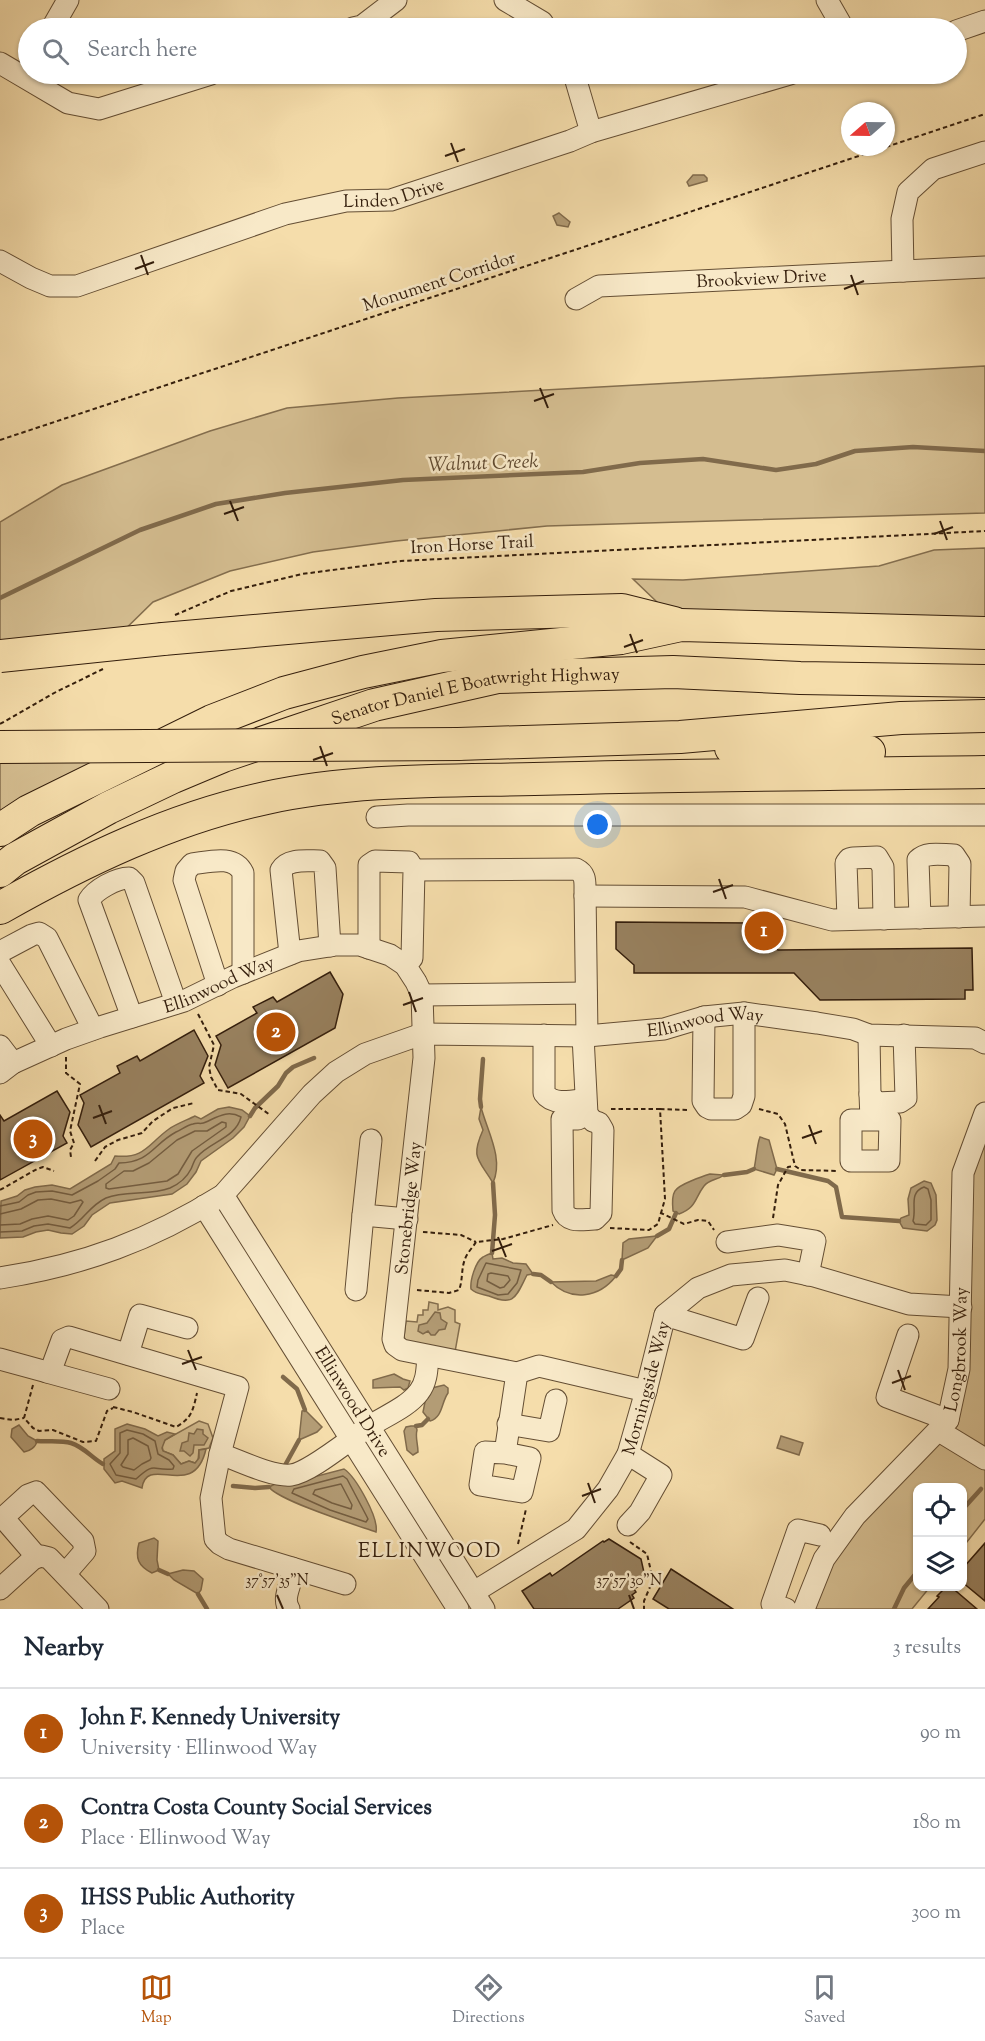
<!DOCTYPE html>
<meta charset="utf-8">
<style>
:root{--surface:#fff;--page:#f2f2f3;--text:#1f2937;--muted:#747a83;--line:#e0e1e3;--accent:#b45309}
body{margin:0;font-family:"Sorts Mill Goudy",serif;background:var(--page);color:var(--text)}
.controls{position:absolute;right:18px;bottom:18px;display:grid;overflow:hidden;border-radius:12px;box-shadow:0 2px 4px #0004}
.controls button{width:54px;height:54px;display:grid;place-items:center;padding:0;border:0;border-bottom:2px solid var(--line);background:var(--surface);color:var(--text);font:30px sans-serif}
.compass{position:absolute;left:841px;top:102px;width:54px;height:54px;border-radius:50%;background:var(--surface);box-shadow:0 2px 4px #0004;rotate:250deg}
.you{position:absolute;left:598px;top:825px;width:21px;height:21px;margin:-15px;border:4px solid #fff;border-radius:50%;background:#1a73e8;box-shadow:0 0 0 9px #1a73e833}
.badge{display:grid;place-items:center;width:39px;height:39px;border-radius:50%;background:var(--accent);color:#fff;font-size:20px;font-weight:700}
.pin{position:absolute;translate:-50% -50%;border:3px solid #fff;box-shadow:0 2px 6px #0006}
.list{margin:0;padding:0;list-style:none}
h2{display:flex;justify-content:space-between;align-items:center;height:78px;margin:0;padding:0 24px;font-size:26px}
h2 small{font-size:20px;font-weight:400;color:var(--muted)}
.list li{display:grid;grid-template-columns:39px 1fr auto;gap:18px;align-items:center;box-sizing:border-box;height:90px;padding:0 24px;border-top:2px solid var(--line)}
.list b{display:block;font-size:22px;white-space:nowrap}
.list p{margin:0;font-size:20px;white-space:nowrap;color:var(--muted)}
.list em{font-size:20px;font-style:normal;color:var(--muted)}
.icon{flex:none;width:33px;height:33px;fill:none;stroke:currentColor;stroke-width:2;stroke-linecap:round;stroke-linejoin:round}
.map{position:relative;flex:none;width:985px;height:1609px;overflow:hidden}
.search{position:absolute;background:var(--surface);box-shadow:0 2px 4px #0004;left:18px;right:18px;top:18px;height:66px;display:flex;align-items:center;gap:15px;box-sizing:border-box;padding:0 21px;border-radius:33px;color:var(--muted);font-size:22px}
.sheet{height:348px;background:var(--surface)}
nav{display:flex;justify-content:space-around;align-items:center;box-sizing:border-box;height:84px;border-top:2px solid var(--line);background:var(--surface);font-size:16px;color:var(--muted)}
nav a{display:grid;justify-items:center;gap:3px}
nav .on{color:var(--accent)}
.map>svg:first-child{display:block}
.green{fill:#d4bd90;stroke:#846e4e;stroke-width:1.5}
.water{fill:#b39c75;stroke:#806a4b;stroke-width:1.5}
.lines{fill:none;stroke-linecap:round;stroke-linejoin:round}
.shore{stroke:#745d40;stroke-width:1.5}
.stream{stroke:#806a4b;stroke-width:4.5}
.building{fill:#98815f;stroke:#341e0c;stroke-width:1.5}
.minor-casing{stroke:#644e34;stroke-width:23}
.highway-casing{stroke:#341e0c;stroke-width:34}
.path{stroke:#341e0c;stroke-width:2;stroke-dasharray:4.5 3;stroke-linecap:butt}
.minor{stroke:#f8e9c8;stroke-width:21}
.highway{stroke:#f5ddab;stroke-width:32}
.highway-bridge-casing{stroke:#341e0c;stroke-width:34;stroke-linecap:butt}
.highway-bridge{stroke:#f5ddab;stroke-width:32}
.ticks{fill:none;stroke:#341e0c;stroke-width:2}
.labels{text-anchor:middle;stroke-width:5;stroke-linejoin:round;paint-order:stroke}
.street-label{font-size:18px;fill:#341e0c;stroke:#f8e9c8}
.water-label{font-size:20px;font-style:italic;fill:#604a31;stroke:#f8e9c8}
.neighbourhood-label{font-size:20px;letter-spacing:1.5px;fill:#341e0c;stroke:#f8e9c8}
.ticks-label{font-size:15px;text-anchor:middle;fill:#341e0c;stroke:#f8e9c8;stroke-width:5;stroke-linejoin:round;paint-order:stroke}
</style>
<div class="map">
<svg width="985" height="1609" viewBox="0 0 985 1609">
<rect width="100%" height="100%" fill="#f5ddab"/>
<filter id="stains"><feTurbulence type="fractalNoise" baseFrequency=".00333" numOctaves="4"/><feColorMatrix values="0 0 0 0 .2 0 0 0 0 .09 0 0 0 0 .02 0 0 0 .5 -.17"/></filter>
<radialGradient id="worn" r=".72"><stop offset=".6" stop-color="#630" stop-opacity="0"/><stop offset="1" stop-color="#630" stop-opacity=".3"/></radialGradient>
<g class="green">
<path d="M985 366V513L547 526 396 541 313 552 230 571 153 602 109 645 0 656V522L62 485 210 431 287 408 398 398Z"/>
<path d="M985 548V633L681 625 633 579 683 580 879 566 934 550Z"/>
<path d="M153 746 0 830V747Z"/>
<path d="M985 1113V1519L963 1547 962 1488H918V1586L930 1587 912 1609H804L824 1559 948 1420 963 1173Z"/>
<path d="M429 1302 438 1304V1310L448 1307 455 1310V1322L460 1324 455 1352 408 1344 404 1337 406 1321 417 1322 418 1315H423V1310H428Z"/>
<path d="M199 1421 208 1424 213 1438 209 1448 199 1450 198 1461 195 1463 189 1461 181 1464 173 1455 163 1451 162 1445 165 1440Z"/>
</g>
<g class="water">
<path d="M693 175H704L707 178V181L689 186 687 182Z"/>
<path d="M559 213 570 222 568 227 557 225 553 216Z"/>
<path d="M229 1107 242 1110 250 1116 244 1127 233 1138 201 1161 196 1172 187 1184 172 1194 110 1203 92 1215 84 1226 72 1234 61 1233 48 1230 36 1232 23 1237 0 1238 1 1201 17 1196 25 1190 35 1187 52 1185 70 1189 111 1164 115 1156C145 1159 148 1144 169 1129 176 1124 187 1120 195 1116L201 1119 218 1109Z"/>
<path d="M481 1107C487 1131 504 1158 493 1183 479 1159 470 1159 483 1130L479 1119Z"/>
<path d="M760 1137 769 1140 777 1169 774 1175 754 1169C756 1161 757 1144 760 1137Z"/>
<path d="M710 1174 724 1175C718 1180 709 1179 704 1186 694 1199 697 1207 679 1214L673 1211C671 1191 674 1188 691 1181 698 1178 703 1176 710 1174Z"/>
<path d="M924 1181 931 1183 936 1195 937 1220 935 1225 927 1231 903 1228 899 1221 901 1218 909 1215 908 1199 911 1188Z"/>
<path d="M657 1236 648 1248 622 1260 623 1243 629 1239Z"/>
<path d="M492 1253 493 1259 502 1258 513 1263 526 1264 533 1274 527 1275C516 1296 515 1307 489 1296 482 1294 476 1294 471 1289 470 1281 475 1262 483 1257 486 1255 489 1254 492 1253Z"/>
<path d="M611 1275 616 1276C599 1298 571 1302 551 1282L596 1281Z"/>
<path d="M435 1312 440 1313 441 1319 447 1323 445 1329 439 1330 435 1335H431L428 1331 423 1334 418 1331 419 1325 427 1323Z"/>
<path d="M394 1374 403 1379 410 1381 408 1388 404 1390 400 1387 373 1388V1380Z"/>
<path d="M444 1385 448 1388V1393C441 1403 443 1417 430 1421L423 1412 425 1402 432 1388Z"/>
<path d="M305 1410 322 1427 317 1432 299 1440 302 1411Z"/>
<path d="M127 1424 145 1429 158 1436 167 1432 175 1434 165 1440 162 1448 163 1451 173 1455 181 1464 189 1461 195 1463 199 1458V1450L206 1449C194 1502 147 1453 142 1488L122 1481 115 1483 104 1469V1459L115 1451V1429Z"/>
<path d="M19 1425 28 1436 37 1441C36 1447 30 1451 24 1452L11 1437 12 1429Z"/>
<path d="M411 1426H416L417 1430C415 1437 418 1444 418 1452L413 1455 407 1450 404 1431 406 1427Z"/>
<path d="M197 1429 203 1430V1434L208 1438 204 1445H194L193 1453 190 1456 184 1451H180L182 1443 188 1441 189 1433 194 1434Z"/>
<path d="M781 1436 803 1443 799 1455 777 1448Z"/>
<path d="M344 1469C356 1477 379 1518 376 1532 356 1525 279 1501 269 1487L275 1484 283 1485Z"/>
<path d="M154 1538 158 1541 157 1560 159 1570 152 1573C138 1566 135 1558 139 1543Z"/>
<path d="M183 1570 194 1571 203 1579 201 1590 198 1594 174 1580 168 1574Z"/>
</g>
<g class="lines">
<g class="shore">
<path d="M222 1122 226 1123V1127L192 1151 178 1174 167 1181 109 1189 106 1188V1184L124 1171H133L149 1163 177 1140 195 1131H207Z"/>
<path d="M924 1187 928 1189 931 1200V1220L926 1225 915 1224 913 1221C917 1208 908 1193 924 1187Z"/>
<path d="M0 1206 19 1202 28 1195 36 1192 52 1191 72 1195 98 1181 115 1169 119 1163C151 1162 152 1145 176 1132 181 1130 187 1125 193 1124 198 1122 201 1125 206 1122 219 1116 228 1110 241 1117 236 1138 209 1142 197 1157 194 1160 193 1165 191 1169 187 1177 179 1184 170 1188 150 1196 125 1190 106 1198 89 1206 85 1219 70 1228L48 1224 34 1226 22 1231 0 1232"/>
<path d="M0 1214 21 1209 38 1200 51 1199 70 1203 81 1200 83 1202 74 1216 68 1220 48 1216 32 1219 20 1224 0 1225"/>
<path d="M486 1263 521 1270 517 1283 508 1294 498 1295 477 1287 478 1280Z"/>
<path d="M491 1273 508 1276 510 1280 504 1287 500 1288 487 1281 488 1274Z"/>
<path d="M127 1430 143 1434 155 1441 158 1454 169 1460 174 1466 173 1469C151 1471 156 1461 136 1479L116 1475 110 1464 120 1453V1433Z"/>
<path d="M133 1438 148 1446 151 1458 150 1460 142 1464 134 1470 123 1467 121 1465 128 1454V1440Z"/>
<path d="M343 1476 347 1479 366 1515 368 1519 366 1522 330 1510 292 1493 294 1489Z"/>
<path d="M341 1484 352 1505 351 1509 332 1503 313 1494 315 1490Z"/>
</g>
<g class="stream">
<path d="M0 598 140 530 216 504 285 493 403 480 583 472 640 463 703 459 776 470 816 464 855 451 913 447 985 451"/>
<path d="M481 1107 480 1099 483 1059"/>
<path d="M250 1116 255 1108 278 1086 286 1073 293 1067 314 1058"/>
<path d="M777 1169 828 1181 836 1187 842 1217 899 1221"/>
<path d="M724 1175 747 1172 754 1169"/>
<path d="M657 1236 669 1229 676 1213"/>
<path d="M492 1253 495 1215 493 1183"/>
<path d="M533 1274 541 1275 551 1282"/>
<path d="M616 1276 621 1269 622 1260"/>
<path d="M283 1377 297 1389 305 1410"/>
<path d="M416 1426 422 1425 428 1419"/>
<path d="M37 1441C47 1442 61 1440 71 1443 84 1447 92 1458 103 1464"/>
<path d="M283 1469 299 1440"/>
<path d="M233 1486 255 1488 269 1487"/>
<path d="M962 1510 981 1489"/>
<path d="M159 1570 168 1574"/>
<path d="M198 1594 207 1609"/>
<path d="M894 1609 904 1588 918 1571"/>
</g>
</g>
<g class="building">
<path d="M616 922 751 923 778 950 972 948 973 990H965V999L820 1000 794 973H634V965L616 949Z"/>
<path d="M330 972 343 994 335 1028 228 1088 215 1065 221 1045 216 1036 257 1013 253 1007 273 997 277 1002Z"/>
<path d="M194 1030 208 1056 200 1076 204 1083 91 1147 78 1125 84 1103 80 1095 120 1073 117 1066 137 1056 140 1061Z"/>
<path d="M57 1091 70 1112 63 1136 67 1143 0 1180V1115L4 1121Z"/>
<path d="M609 1539 641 1559 645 1577 639 1586 634 1589 636 1592 632 1595 634 1598 618 1609H534L522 1591 550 1573 552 1576 603 1541 604 1542Z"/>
<path d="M985 1543V1601L962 1582 963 1568Z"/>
<path d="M671 1569 733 1609H669L653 1599Z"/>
<path d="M947 1586H950L977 1609H928L939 1597 937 1596Z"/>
</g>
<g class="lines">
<g class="minor-casing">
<g id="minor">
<path d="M505 0 542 22 546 28"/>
<path d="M827 0 843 28"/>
<path d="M52 28 68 0"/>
<path d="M353 28 362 26 396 0"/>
<path d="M956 31 985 21"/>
<path d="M0 63 68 103 99 109 211 74"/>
<path d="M574 74 591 132"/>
<path id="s1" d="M0 261 31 278 50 286H77L285 214 346 201 391 200 570 141 591 132 790 74"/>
<path d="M903 271 902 219 908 192 933 169 985 152"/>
<path id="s2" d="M576 299 599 286 985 267"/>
<path d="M377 817 408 815H985"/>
<path d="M414 870 576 869C586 874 585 881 585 891L587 1036"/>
<path d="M585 896 745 897 832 920 985 916"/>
<path d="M920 918 918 860C927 851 942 855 954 855L960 864 959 917"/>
<path d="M848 919 846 863 849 859 853 858 877 857 883 867 884 919"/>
<path d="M369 948V865L375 861 409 862 414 870 412 958 405 965"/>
<path d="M0 952 32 935 39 933 47 938 93 1029"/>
<path d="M290 954 281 870C288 858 307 861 320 861L325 868 330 946"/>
<path d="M0 964 51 1046"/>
<path d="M218 985 184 880 186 871 192 864C209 862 234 854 243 873V973"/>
<path d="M422 995 586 993"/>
<path d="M132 1017 89 900C95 890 116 878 129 878L134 883 176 1003"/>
<path d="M704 1017 703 1101 707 1107 711 1109H735L741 1105 744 1096V1013"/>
<path d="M544 1035V1093C553 1106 572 1101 585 1099"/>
<path d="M869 1035 870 1094 876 1103 900 1102 906 1098 904 1035"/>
<path d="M583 1036 587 1114 593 1121 599 1123 603 1130 601 1213 595 1219C583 1219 568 1224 563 1210L562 1119H578L587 1114"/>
<path d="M0 1046 13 1063"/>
<path id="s3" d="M0 1073 13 1063 66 1039 100 1027 184 1001 233 977 298 951 336 945H360L390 955 405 965 416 982 422 995 424 1058 393 1339 395 1345 402 1350 517 1373 539 1366 646 1391"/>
<path d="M870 1094 871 1120H851V1161H889L890 1120H871"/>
<path d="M371 1140 363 1215 407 1219"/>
<path id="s4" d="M223 1195 484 1609"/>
<path d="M204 1206 458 1609"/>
<path d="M727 1242 778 1235 815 1241 808 1275"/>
<path id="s5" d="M0 1278C84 1265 151 1240 223 1195L312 1094 336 1072 365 1054 422 1034 587 1036 664 1029 704 1017 744 1013 817 1023 853 1029 869 1035 975 1038 985 1043"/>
<path d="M356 1290 363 1215"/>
<path d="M665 1315 743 1339 758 1298"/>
<path d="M908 1335 887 1397 948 1420"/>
<path d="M128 1354 140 1315 187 1328"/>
<path d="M0 1359 47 1372 51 1370 62 1340 69 1337 238 1387 220 1454 211 1498 215 1539 220 1544 229 1549 292 1568C294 1583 281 1596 289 1609"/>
<path d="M47 1372 109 1389"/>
<path d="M508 1424 549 1431 556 1400"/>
<path d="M939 1431 985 1459"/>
<path d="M505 1453 530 1458 522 1492 480 1485 485 1452 505 1453 517 1373"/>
<path d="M220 1454C239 1460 271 1477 291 1475 310 1473 352 1437 370 1426 385 1416 408 1407 419 1392 427 1382 427 1369 428 1356"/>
<path d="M628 1454 661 1475 640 1512 628 1525"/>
<path d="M37 1557 6 1521V1515L28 1495 36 1492 83 1541 85 1551 65 1574"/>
<path d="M292 1568 345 1584"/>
<path d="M0 1589 33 1559 41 1556 49 1558 98 1609"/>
<path id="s6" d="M474 1592 576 1529 608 1489 628 1454 646 1391 665 1315 698 1288 731 1275 785 1270 814 1276 909 1304 961 1307"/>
<path d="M786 1609 772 1604 798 1530 820 1535"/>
<path id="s7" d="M804 1609 824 1559 855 1516 948 1420 959 1369 963 1173 985 1113"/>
</g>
</g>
<g class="highway-casing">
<g id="highway">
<path d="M163 639 436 615 622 610 674 623"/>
<path d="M458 744 680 737 901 718 985 716"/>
<path d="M731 748 745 751 869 752"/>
<path d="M0 830 29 811 212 721 284 693 363 672 442 656 621 638 681 625 985 633"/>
<path id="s8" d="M0 871 15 859 108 808 173 777 223 756 374 705 498 677 673 672 800 678 985 681"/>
<path d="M0 908C83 861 172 818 266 798 353 779 445 781 534 779 684 775 835 774 985 772"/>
</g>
</g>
<g class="path">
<path d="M886 147 985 114"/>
<path d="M0 440 886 147"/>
<path d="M175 615 231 591 302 574 401 561 985 531"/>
<path d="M0 724 56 692 103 669"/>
<path d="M198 1014 214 1045 209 1067 211 1077 218 1090 241 1094 270 1115"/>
<path d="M66 1057V1073L80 1084 70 1131 74 1143 70 1150 71 1157"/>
<path d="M611 1109H660L665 1199 661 1213"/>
<path d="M660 1109 687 1110"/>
<path d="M759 1109 778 1114 785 1124 795 1166 801 1170 838 1171"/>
<path d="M95 1161 105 1147 118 1140 142 1133 153 1121 173 1108 194 1103"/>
<path d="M0 1190 37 1169 43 1167 54 1171"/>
<path d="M773 1218 778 1185 788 1167 794 1166"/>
<path d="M610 1228 649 1230 658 1224 661 1213 684 1224 698 1220 708 1221 714 1230"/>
<path d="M423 1232 461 1235 476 1242"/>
<path d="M417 1290 449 1293 459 1290C463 1280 461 1269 465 1259 467 1253 473 1247 476 1242L503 1239 553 1225"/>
<path d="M33 1385 24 1418 33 1428 39 1431 53 1430 83 1442 96 1441 107 1411 113 1408"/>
<path d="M113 1407 133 1412 176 1427C192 1418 193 1410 197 1393"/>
<path d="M0 1418 13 1420 24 1418"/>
<path d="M630 1542 647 1554 653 1580 644 1601V1609"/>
<path d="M518 1544 526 1509"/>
</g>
<use href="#minor" class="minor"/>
<use href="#highway" class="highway"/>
<g class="highway-bridge-casing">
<g id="highway-bridge">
<path d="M0 656 163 639"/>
<path d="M0 747 458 744"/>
</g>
</g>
<use href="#highway-bridge" class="highway-bridge"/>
</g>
<path class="ticks" d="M451 143 458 162M445 156 465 149M141 255 148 275M135 269 154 262M851 275 858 295M844 289 864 281M540 388 548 408M534 401 554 394M230 501 238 521M224 514 244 507M940 521 947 540M934 534 953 527M630 634 637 653M624 647 643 640M320 746 327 766M313 760 333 753M719 879 726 899M713 892 733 885M409 992 416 1012M403 1005 423 998M99 1105 106 1124M93 1118 112 1111M809 1125 816 1144M802 1138 822 1131M498 1237 506 1257M492 1251 512 1244M188 1350 196 1370M182 1364 202 1357M898 1370 905 1390M892 1383 911 1376M588 1483 595 1503M582 1496 601 1489M277 1595 283 1609M629 1595 634 1609"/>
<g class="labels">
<g class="street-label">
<text dy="6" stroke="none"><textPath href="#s1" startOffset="414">Linden Drive</textPath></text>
<text dy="6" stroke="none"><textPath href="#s2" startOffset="189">Brookview Drive</textPath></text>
<text transform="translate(439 281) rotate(-18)" y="6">Monument Corridor</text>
<text transform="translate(472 544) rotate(-3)" y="6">Iron Horse Trail</text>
<text dy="6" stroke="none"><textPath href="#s8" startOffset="513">Senator Daniel E Boatwright Highway</textPath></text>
<text dy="6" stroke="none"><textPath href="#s3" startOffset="237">Ellinwood Way</textPath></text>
<text dy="6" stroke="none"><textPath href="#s5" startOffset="786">Ellinwood Way</textPath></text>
<text transform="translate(408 1208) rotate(-84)" y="6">Stonebridge Way</text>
<text dy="6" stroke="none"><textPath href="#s7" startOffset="312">Longbrook Way</textPath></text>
<text dy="6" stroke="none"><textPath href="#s6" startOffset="280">Morningside Way</textPath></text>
<text dy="6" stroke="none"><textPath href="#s4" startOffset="244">Ellinwood Drive</textPath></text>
</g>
<g class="water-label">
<text transform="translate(483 462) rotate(-2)" y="7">Walnut Creek</text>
</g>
<g class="neighbourhood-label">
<text x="430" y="1557">ELLINWOOD</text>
</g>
</g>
<g class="ticks-label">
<text x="277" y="1585">37°57'35"N</text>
<text x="629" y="1585">37°57'30"N</text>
</g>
<rect width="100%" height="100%" filter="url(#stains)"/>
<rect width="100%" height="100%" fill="url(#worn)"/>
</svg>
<div class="controls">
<button><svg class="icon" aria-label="locate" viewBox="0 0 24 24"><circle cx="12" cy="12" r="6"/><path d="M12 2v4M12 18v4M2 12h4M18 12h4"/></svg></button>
<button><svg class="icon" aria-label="layers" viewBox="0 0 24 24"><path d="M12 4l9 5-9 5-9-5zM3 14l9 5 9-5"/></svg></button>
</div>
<svg class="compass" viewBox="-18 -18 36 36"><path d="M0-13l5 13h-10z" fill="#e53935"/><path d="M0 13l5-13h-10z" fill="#747a83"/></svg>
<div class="you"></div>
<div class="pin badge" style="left:764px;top:931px">1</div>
<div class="pin badge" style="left:276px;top:1032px">2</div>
<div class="pin badge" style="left:33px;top:1139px">3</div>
<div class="search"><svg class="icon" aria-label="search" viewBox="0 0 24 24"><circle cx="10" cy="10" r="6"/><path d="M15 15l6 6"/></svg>Search here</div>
</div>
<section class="sheet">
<h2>Nearby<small>3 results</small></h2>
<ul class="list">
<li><span class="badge">1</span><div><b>John F. Kennedy University</b><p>University · Ellinwood Way</p></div><em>90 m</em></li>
<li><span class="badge">2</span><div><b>Contra Costa County Social Services</b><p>Place · Ellinwood Way</p></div><em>180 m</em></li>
<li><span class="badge">3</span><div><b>IHSS Public Authority</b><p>Place</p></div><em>300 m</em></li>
</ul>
</section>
<nav>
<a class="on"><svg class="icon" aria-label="map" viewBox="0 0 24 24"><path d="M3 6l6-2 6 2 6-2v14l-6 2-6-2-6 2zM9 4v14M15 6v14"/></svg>Map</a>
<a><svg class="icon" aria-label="directions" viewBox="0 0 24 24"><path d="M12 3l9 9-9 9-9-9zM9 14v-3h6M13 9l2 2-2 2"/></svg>Directions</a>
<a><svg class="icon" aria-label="saved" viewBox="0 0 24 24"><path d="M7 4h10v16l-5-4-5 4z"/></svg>Saved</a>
</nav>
